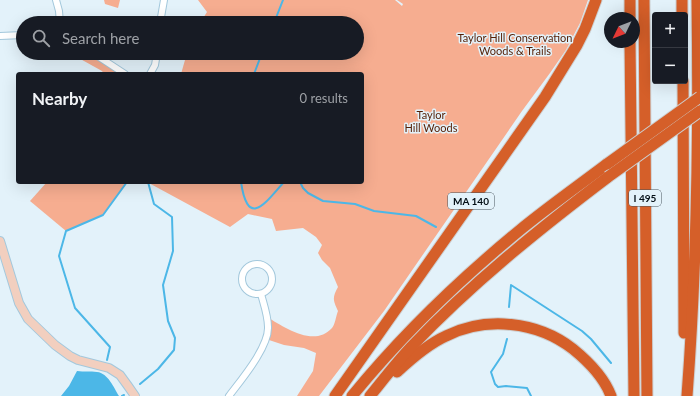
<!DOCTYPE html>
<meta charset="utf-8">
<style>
:root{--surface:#171b24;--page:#20242c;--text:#f1f3f6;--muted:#9ea1a6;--line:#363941}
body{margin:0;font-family:Lato,sans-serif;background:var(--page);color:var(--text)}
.controls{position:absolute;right:12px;top:12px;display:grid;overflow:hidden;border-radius:4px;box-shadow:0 4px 16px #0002}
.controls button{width:36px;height:36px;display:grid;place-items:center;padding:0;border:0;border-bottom:1px solid var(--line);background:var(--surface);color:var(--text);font:20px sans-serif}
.compass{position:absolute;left:604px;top:12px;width:36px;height:36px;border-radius:50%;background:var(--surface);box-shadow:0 4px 16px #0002;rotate:227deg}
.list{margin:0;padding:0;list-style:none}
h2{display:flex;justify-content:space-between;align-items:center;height:52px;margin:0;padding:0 16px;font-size:17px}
h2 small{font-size:13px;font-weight:400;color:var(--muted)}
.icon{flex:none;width:22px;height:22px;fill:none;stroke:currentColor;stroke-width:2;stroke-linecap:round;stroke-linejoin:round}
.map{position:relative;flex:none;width:700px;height:396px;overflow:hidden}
.search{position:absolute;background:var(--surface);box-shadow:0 4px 16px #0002;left:16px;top:16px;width:348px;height:44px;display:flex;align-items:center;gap:10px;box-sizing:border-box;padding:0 14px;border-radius:22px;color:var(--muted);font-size:15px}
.panel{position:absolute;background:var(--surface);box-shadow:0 4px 16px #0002;left:16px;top:72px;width:348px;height:112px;border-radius:4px}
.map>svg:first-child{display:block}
.forest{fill:#f6ad90}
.water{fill:#4cb7e7}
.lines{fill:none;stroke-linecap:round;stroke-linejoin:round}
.stream{stroke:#4cb7e7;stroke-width:2}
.street-casing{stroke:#a3c8dc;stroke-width:8}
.secondary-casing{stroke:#a3c8dc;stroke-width:10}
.highway-casing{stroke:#cdcfd0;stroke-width:13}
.street{stroke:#fff;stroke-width:6}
.secondary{stroke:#f2cfbf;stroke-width:8}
.highway{stroke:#d55f29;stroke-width:11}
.highway-bridge-casing{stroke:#cdcfd0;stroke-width:13;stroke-linecap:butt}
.highway-bridge{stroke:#d55f29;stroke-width:11}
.labels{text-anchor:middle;stroke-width:3;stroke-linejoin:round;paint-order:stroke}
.shield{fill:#e3f2fa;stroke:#46525a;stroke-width:1}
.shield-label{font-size:10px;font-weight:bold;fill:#030e15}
.park-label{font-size:11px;fill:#551e04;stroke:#e3f2fa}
</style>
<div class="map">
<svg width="700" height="396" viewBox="0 0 700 396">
<rect width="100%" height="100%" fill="#e3f2fa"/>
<g class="forest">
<path d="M104 0H120L118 8 105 4Z"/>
<path d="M198 0H395L402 6 403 4 397 0H588L580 23 566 50 550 73 522 111 384 311 319 396H297L313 371 316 353 304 348 284 345 266 339 267 317C284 327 314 348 332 328 335 325 336 316 338 311 333 300 332 298 338 287L330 268 322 260 318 253 322 245 316 237 303 228 276 231 272 219 248 214 230 227 147 182H362V74H181L187 53H357V23H200L207 12Z"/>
<path d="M77 53H95L130 74H104L102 71 75 56Z"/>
<path d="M47 182H127L103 215 66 231 30 201Z"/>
</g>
<path class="water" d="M77 371C84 372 90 371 97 372 108 373 114 388 119 396H61L69 386Z"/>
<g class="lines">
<g class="stream">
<path d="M274 23 283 0"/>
<path d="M254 74 262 53"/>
<path d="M241 182C248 230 266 202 284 182"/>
<path d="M300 182 303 188 308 193 323 201 355 204 374 211 416 216 436 227"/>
<path d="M509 307 511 285 582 331 591 339 611 363"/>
<path d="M507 339 503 354 491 372 495 384 498 387 506 386 527 388 531 396"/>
<path d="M107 360 110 347 75 308 59 256 66 231 103 215 127 182"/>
<path d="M140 384 158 369 174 350 175 338 168 321 163 285 173 251 172 217 154 204 148 182"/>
<path d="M122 396 124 395"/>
</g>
<g class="street-casing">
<g id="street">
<path d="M56 0 59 11 60 23"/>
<path d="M160 23 164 0"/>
<path d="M0 36 23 35"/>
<path d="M93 53 125 74"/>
<path d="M150 74 155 65 157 53"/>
<circle cx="257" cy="279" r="15"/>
<path d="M229 396C241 380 269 347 268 327 268 316 264 305 261 294"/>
</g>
</g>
<g class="secondary-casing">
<path id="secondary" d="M0 241 19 303 28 319 55 345 70 356 78 360 109 368 120 375 128 386 135 396"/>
</g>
<g class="highway-casing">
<g id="highway">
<path d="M630 0V18"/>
<path d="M644 0 647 396"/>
<path d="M682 0V15"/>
<path d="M630 42 634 396"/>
<path d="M683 81 684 333"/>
<path d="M397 372C411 359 428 344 446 336 486 316 537 321 573 349 589 362 604 377 611 396"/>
<path d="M335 396 545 97 577 45 585 29 596 0"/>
<path d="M352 396C402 335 459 280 520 230 548 207 578 186 607 164"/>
<path d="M370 396C383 380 396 363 411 347 471 284 538 230 608 177"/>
<path d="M687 396C697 264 699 132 697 0"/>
</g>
</g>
<use href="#street" class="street"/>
<use href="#secondary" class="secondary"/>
<use href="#highway" class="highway"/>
<g class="highway-bridge-casing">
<g id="highway-bridge">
<path d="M607 164 700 97"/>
<path d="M608 177 700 111"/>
</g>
</g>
<use href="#highway-bridge" class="highway-bridge"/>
</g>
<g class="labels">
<g class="shield">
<rect x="629" y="190" width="32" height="16" rx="3"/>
<rect x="448" y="193" width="46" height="16" rx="3"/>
</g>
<g class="shield-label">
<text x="645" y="202">I 495</text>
<text x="471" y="205">MA 140</text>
</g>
<g class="park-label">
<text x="515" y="42">Taylor Hill Conservation<tspan x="515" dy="13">Woods &amp; Trails</tspan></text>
<text x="431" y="119">Taylor<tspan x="431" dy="13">Hill Woods</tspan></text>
</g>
</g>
</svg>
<div class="controls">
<button>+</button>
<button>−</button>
</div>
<svg class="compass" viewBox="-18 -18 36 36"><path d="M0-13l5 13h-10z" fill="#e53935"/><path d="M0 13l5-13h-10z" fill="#9ea1a6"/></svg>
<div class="search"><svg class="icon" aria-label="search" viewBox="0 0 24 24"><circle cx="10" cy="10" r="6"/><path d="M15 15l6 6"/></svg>Search here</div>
<section class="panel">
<h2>Nearby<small>0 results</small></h2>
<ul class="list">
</ul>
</section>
</div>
